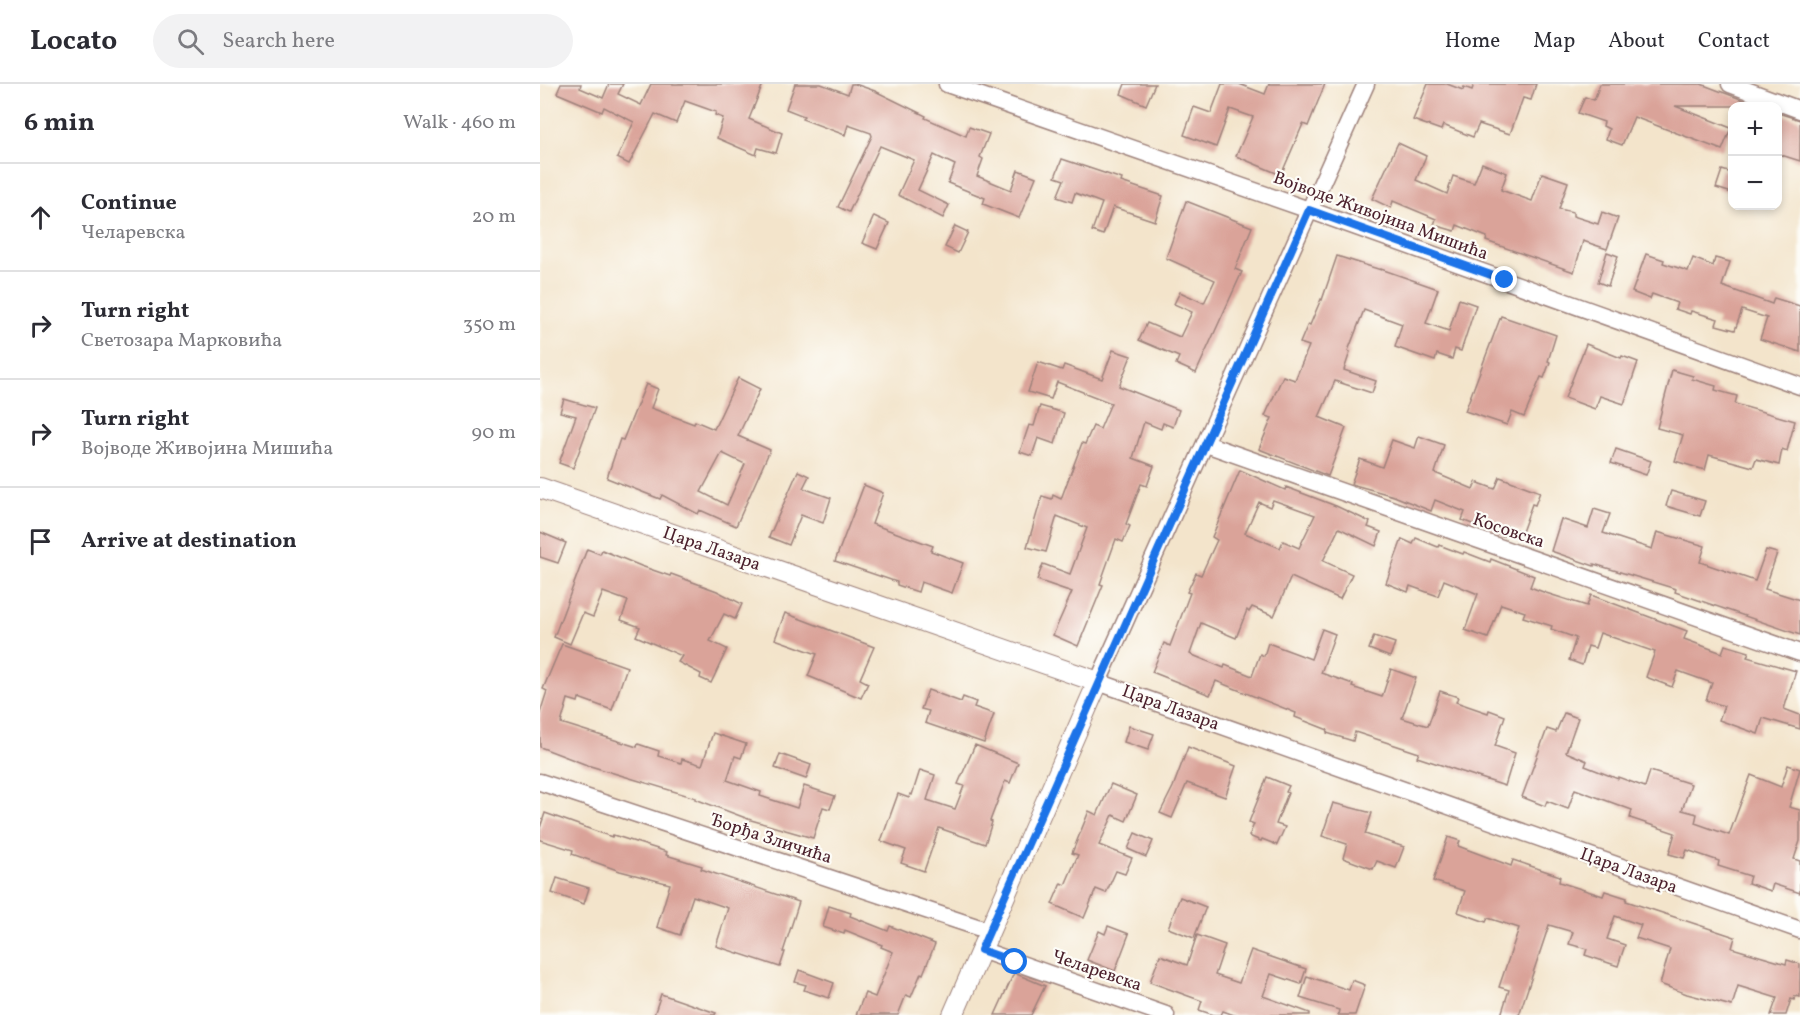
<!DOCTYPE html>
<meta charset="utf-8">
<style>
:root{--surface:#fff;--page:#f2f2f3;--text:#2b2b33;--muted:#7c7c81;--line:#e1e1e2}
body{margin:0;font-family:Vollkorn,serif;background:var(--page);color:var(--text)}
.controls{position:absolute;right:18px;top:18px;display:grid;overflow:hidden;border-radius:12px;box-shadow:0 3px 9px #0003}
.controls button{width:54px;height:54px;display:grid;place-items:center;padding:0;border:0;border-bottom:2px solid var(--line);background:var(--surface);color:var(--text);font:30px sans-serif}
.stop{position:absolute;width:18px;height:18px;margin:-14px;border:4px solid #1a73e8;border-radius:50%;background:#fff}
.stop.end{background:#1a73e8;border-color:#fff;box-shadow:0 2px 6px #0008}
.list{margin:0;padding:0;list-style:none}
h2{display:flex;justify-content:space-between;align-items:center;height:78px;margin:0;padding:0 24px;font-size:26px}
h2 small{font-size:20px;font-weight:400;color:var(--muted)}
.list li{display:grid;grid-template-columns:39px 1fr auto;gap:18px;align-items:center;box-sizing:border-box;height:108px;padding:0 24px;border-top:2px solid var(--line)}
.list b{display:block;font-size:22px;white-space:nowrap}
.list p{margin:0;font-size:20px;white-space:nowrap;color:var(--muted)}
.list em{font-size:20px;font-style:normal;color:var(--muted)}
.icon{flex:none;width:33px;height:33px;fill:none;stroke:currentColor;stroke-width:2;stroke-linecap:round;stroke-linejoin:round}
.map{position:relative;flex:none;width:1260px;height:931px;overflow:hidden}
header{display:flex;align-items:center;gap:36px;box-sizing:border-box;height:84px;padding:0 30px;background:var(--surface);border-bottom:2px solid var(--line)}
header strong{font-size:28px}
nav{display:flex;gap:33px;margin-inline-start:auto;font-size:21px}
.search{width:420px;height:54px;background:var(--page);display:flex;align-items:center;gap:15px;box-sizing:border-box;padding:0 21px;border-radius:33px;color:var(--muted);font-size:22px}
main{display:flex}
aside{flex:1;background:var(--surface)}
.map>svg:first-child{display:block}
.building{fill:#daa399;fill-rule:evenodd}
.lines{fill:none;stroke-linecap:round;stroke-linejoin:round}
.minor-casing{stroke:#9e827b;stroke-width:19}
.tertiary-casing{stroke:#9e827b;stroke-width:22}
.minor{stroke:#fff;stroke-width:16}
.tertiary{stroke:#fff;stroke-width:20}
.route{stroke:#1a73e8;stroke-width:8}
.labels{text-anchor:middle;stroke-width:4.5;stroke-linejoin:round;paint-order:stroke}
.street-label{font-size:18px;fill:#4a1f2b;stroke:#fdfcf7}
</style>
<header>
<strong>Locato</strong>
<div class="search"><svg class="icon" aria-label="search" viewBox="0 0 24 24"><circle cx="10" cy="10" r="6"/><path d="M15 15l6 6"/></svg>Search here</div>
<nav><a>Home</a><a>Map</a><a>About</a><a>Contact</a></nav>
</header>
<main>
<aside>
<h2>6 min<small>Walk · 460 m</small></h2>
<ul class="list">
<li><svg class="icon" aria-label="ahead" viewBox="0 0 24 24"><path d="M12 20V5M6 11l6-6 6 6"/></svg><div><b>Continue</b><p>Челаревска</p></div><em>20 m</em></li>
<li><svg class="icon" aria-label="right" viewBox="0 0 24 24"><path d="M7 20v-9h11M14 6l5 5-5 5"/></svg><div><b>Turn right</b><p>Светозара Марковића</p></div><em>350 m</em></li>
<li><svg class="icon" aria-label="right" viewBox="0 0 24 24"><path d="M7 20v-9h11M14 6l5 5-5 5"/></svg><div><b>Turn right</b><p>Војводе Живојина Мишића</p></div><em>90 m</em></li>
<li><svg class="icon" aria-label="arrive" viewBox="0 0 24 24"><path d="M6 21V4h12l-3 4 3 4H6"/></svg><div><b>Arrive at destination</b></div></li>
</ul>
</aside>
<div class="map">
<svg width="1260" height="931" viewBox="0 0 1260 931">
<rect width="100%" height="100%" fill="#fdfcf7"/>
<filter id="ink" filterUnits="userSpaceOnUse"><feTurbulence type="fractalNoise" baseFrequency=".0167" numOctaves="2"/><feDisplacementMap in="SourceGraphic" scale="12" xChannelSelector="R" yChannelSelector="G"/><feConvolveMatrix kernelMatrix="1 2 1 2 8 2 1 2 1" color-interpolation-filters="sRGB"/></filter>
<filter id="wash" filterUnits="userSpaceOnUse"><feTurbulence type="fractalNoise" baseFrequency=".008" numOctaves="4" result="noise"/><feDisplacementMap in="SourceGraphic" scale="24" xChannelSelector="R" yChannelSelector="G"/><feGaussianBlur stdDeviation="1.35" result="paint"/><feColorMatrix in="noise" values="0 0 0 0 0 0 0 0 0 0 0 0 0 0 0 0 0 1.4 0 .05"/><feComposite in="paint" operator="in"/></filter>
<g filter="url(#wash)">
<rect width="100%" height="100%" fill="#f3e4cb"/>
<g id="blocks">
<g class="building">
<path d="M21 0H41L40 4 63 14 69 0H83L78 10 101 21 111 0H223L209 35 242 49 236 69 218 64 216 71 177 54 183 34 175 31 176 28 145 17 136 39 115 30 89 80 77 74 94 38 64 23 62 28 17 9Z"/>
<path d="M255 0H281L308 10 311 0H315L335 7 386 32 385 34 426 52 429 43 449 50 440 73 443 75 437 92 471 106 478 86 496 93 479 134 443 120 445 114 408 99 415 81 394 71 378 106 409 121 403 134 358 111 374 76 340 62 309 128 298 123 332 52 331 49 308 41 305 51 262 35 264 32 246 25Z"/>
<path d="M585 0H615L606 21 581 10Z"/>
<path d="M682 0H699L725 10 729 0H785L768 42 763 40 741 91 696 72 713 33 690 25 676 63 644 51 654 23 671 29Z"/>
<path d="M888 0H907L923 6 924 3 932 6 934 0H996L991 16 983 14 970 50 939 40 933 53 903 41 901 46 873 36Z"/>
<path d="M1060 0H1161L1219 22H1135L1191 44 1182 66 1094 33 1082 61 1066 55 1069 45 1063 42 1064 38 1038 29 1045 13 1054 16Z"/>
<path d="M1238 29 1260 36V77L1238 70Z"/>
<path d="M858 59 886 72 876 96 907 110 913 92 934 99 942 79 967 89 961 106 992 117 1002 89 1028 98 1019 125 1033 128V132L1058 140 1062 128 1078 134 1067 165 1043 157 1034 188 946 157 947 153 917 141 915 147 894 141 896 135 853 117 851 124 832 115Z"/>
<path d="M522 75 582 95 581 98 623 112 615 137 573 123 563 151 552 147 562 119 535 109 532 118 517 113 524 96 515 93Z"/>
<path d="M1182 86 1192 89V109L1176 104Z"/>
<path d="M646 117 712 143 695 185 702 188 656 289 636 280 639 273 599 256 607 239 640 253 652 228 634 220 640 208 664 219 675 196 626 174Z"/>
<path d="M334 132 349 139 337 165 322 159Z"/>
<path d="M415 142 428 148 418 169 405 163Z"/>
<path d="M1067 168 1078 172 1068 202 1058 198Z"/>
<path d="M1106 170 1124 176 1123 179 1148 187 1153 174 1173 182 1175 174 1190 178 1182 202 1232 220 1234 214 1260 222V268L1220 255 1227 234 1202 226 1195 246 1176 241 1178 235 1151 227 1150 230 1135 225 1137 219 1112 210 1110 215 1092 208Z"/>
<path d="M797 172 841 186V185L898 205 886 239 909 247 919 215 936 221 921 267 915 265 912 275 897 270 895 277 855 263 862 240 824 226 808 267 810 268 804 286 836 297 832 309 795 297 779 333 806 344 788 392 719 365 732 334 725 332 743 292 755 296 769 262 760 259 768 240 770 241 781 215 782 216Z"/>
<path d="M961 232 1016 251 1008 277 1010 278 1004 294 1001 293 984 333 972 328 967 341 925 327Z"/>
<path d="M1046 260 1081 274 1082 272 1098 278 1084 320 1060 312 1055 325 1025 314Z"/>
<path d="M573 266 591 272 579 302 639 326 633 343 623 339 621 345 604 338 593 374 614 382 607 402 601 400 586 440 590 442 583 458 576 455 560 500 563 501 538 562 513 551 532 508 497 496 503 480 530 490 547 444 517 432 506 468 487 463 502 412 512 415 513 411 521 415 542 359 545 360 553 342 560 345 571 319 517 298 511 315 488 308 498 278 522 286 524 281 562 295Z"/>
<path d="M1132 286 1153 292 1152 295 1176 302 1175 306 1197 312 1195 320 1255 337 1247 367 1242 365 1239 381 1216 375 1213 383 1169 371 1165 386 1135 377 1143 351 1117 344Z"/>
<path d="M198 294 220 305 198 352 230 366 196 442 160 426 158 430 122 411 120 415 67 394 80 355 83 356 106 300 118 305 111 324 154 340 155 337 174 345ZM182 369 205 380 187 421 161 408Z"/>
<path d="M24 315 55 324 33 384 19 379 36 332 20 328Z"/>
<path d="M500 322 524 329 515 360 498 354 492 372 480 368 489 341 494 342Z"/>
<path d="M879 352 904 361 895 389 933 405 936 398 955 405 960 393 1000 408 995 421 992 420 982 448 966 442 963 452 922 436 925 428 895 416 891 427 854 412 811 400 820 375 842 383 852 356 875 364Z"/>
<path d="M1076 365 1111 377 1106 391 1071 379Z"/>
<path d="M700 386 745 406 746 403 796 422 830 438 828 443 841 448 836 462 799 444 783 477 812 490 800 515 751 493 734 532 712 523 709 528 707 526 696 554 661 539 650 570 684 584 685 581 712 592 720 570 724 572 728 559 771 575 782 545 795 550 781 589 813 600 812 603 842 613 851 585 876 594 862 634 888 642 900 607 918 613 916 618 948 629 949 626 965 632 955 662 975 669 965 702 877 673 879 669 815 648 813 657 787 649 788 646 755 633 756 629 676 597 670 611 612 588 624 559 630 562 650 509 647 508 656 489 661 491 677 456 672 453ZM733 416 775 431 759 464 743 457 740 464 705 449 719 418 730 423Z"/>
<path d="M258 387 269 392 263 404 291 414 283 439 261 431 249 461 229 453Z"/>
<path d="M324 401 343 409 332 440 393 462 391 467 423 479 412 509 381 498 378 508 357 501V498L295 477Z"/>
<path d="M1131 407 1165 417 1160 432 1126 422Z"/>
<path d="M1054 425 1070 430 1063 449 1112 465 1117 448 1165 462 1160 478 1215 497 1226 466 1237 469 1225 505 1260 516V551L1135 508 1136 505 1054 480V482L1011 467 1021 435 1048 444Z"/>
<path d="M0 448 26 459 18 479 0 473Z"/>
<path d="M876 454 898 463 899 461 923 470 924 468 950 478 951 475 994 492 990 503 1006 509 1047 522 1051 511 1147 547 1144 555 1182 569 1185 561 1209 568 1207 573 1256 587 1244 625 1260 631V645L1223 634 1218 650 1179 636 1184 622 1166 616 1172 599 1138 587 1132 603 1106 593 1115 568 1060 549 1055 564 1048 562 1042 581 1029 576 1036 554 1011 545 1012 542 983 533 985 528 961 520 948 554 925 546 938 510 904 496 898 512 870 502 868 508 846 499 862 455 873 460Z"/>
<path d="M47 465 60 470 62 466 101 482 130 492 131 490 177 507 202 520 195 535 184 530 170 557 187 565 171 599 160 594 161 590 138 578 142 572 96 552 100 543 81 536 88 517 63 508 53 533 43 529 30 560 14 553Z"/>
<path d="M245 529 334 563 320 595 328 599 321 614 268 592 277 570 235 555Z"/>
<path d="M834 552 855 559 850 573 829 565Z"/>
<path d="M22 560 87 583 72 626 39 614 38 618 28 615 21 639 97 663 98 660 119 667 118 672 141 679 142 675 162 681 173 649 206 660 201 674 195 672 187 696 221 708 220 712 257 724 264 702 295 712 290 725 283 723 273 754 211 736 155 715 156 714 47 681 0 663V629L7 607 3 605Z"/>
<path d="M388 606 421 618 423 613 436 618 434 623 454 630 444 659 385 639 389 627 381 625Z"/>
<path d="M1024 629 1038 634 1026 668 1047 677 1045 682 1078 695V693L1105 703 1110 687 1151 700 1142 726 1157 730 1155 739 1189 751 1211 691 1241 703 1248 681 1260 685 1249 723 1260 726V757L1254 775 1260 777V809L1233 800 1231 807 1208 799 1210 792 1178 782 1179 777 1147 766 1144 774 1129 770 1135 749 1090 734 1092 726 1035 705 1028 725 1007 717 1005 722 982 713 1007 645 1016 648Z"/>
<path d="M589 642 614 650 608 666 584 658Z"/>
<path d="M435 661 478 679 470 699 465 697 450 737 452 738 445 760 399 744 384 787 361 779 366 766 341 757 358 710 369 714 370 710 372 711 380 686 395 691 387 716 415 725 424 702 418 700Z"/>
<path d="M648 663 696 682 685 713 647 699 632 734 620 729 633 703Z"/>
<path d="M240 670 271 681 266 695 235 684Z"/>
<path d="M727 693 749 702 746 708 748 709 736 740 745 743 737 761 722 755 721 757 709 752 714 740 709 738Z"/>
<path d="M571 700 597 711 586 737 573 731 559 761 592 774 585 790 576 787 566 809 556 805 544 834 512 820 521 799 525 801 538 771 532 769 549 727 557 731Z"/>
<path d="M793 719 832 729 825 750 864 763 856 784 837 777 833 785 803 774 807 760 782 752Z"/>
<path d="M5 729 72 753 73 751 127 768 126 771 162 782 161 785 259 818 243 868H245L240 883 176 862 188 824 153 812 140 851 117 843 130 800 80 787 32 770 33 766 0 756V744Z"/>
<path d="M595 749 613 757 606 773 588 765Z"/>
<path d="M908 753 920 757 918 762 971 782 973 776 1020 792 1019 798 1063 812 1065 807 1087 814 1086 817 1195 853 1192 864 1246 880 1247 876 1260 880V913L1255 912 1254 916 1251 915 1246 931H1231L1237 914 1198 902 1192 922 1147 910 1120 900 1130 865 1096 854 1101 841 1075 832 1067 855 1085 861 1078 882 1045 871 1047 865 1029 860 1033 848 1009 841 979 931H961L969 906 959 903 979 844 948 834 946 838 918 828 925 807 893 797Z"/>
<path d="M17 794 49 804 44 820 12 809Z"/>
<path d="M640 813 666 823 654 854 628 844Z"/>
<path d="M289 822 311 829 310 832 348 847 350 842 395 860 383 890 381 889 371 913 366 911 358 931H316L325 909 335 913 353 868 341 863 342 861 305 846 304 850 283 843Z"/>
<path d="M568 842 589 850 575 887 547 876 559 847 565 850Z"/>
<path d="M657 851 685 861 675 891 699 899 711 866 766 885 761 900 731 890 723 912 770 929V931H694L683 927 681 931H674L659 926 662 917 610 898 620 871 647 881Z"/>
<path d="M259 886 294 899 289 914 264 906 266 901 255 898Z"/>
<path d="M474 889 505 902 491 931H455Z"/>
<path d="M767 892 809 906 812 896 825 901 815 931H798L799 926 760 914Z"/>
<path d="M121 910 176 929 175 931H114Z"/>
</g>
</g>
</g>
<g filter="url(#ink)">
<use href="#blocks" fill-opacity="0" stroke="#9e827b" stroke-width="1.5"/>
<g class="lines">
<g class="minor-casing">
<g id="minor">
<path d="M407 0 769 126 1260 302"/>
<path d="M826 0 558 598 1260 846"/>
<path d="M1190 0 1260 26"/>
<path d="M666 360 1260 569"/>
<path d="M0 698 449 847"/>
<path d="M441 866 626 931"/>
</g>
</g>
<g class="tertiary-casing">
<path id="tertiary" d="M0 404 558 598 413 931"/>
</g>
<use href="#minor" class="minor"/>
<use href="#tertiary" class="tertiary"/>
</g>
</g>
<g class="lines" filter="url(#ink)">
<path class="route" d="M475 878 441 866C549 619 660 373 769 126L965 196"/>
</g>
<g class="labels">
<g class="street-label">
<text transform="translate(841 131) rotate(20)" y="6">Војводе Живојина Мишића</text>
<text transform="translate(969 446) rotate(19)" y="6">Косовска</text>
<text transform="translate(172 464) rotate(19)" y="6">Цара Лазара</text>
<text transform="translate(631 623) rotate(20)" y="6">Цара Лазара</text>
<text transform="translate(231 754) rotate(18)" y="6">Ђорђа Зличића</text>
<text transform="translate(1089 786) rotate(20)" y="6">Цара Лазара</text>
<text transform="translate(557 886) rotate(19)" y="6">Челаревска</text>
</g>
</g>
</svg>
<div class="controls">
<button>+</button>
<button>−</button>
</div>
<div class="stop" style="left:475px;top:878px"></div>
<div class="stop end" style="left:965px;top:196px"></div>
</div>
</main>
